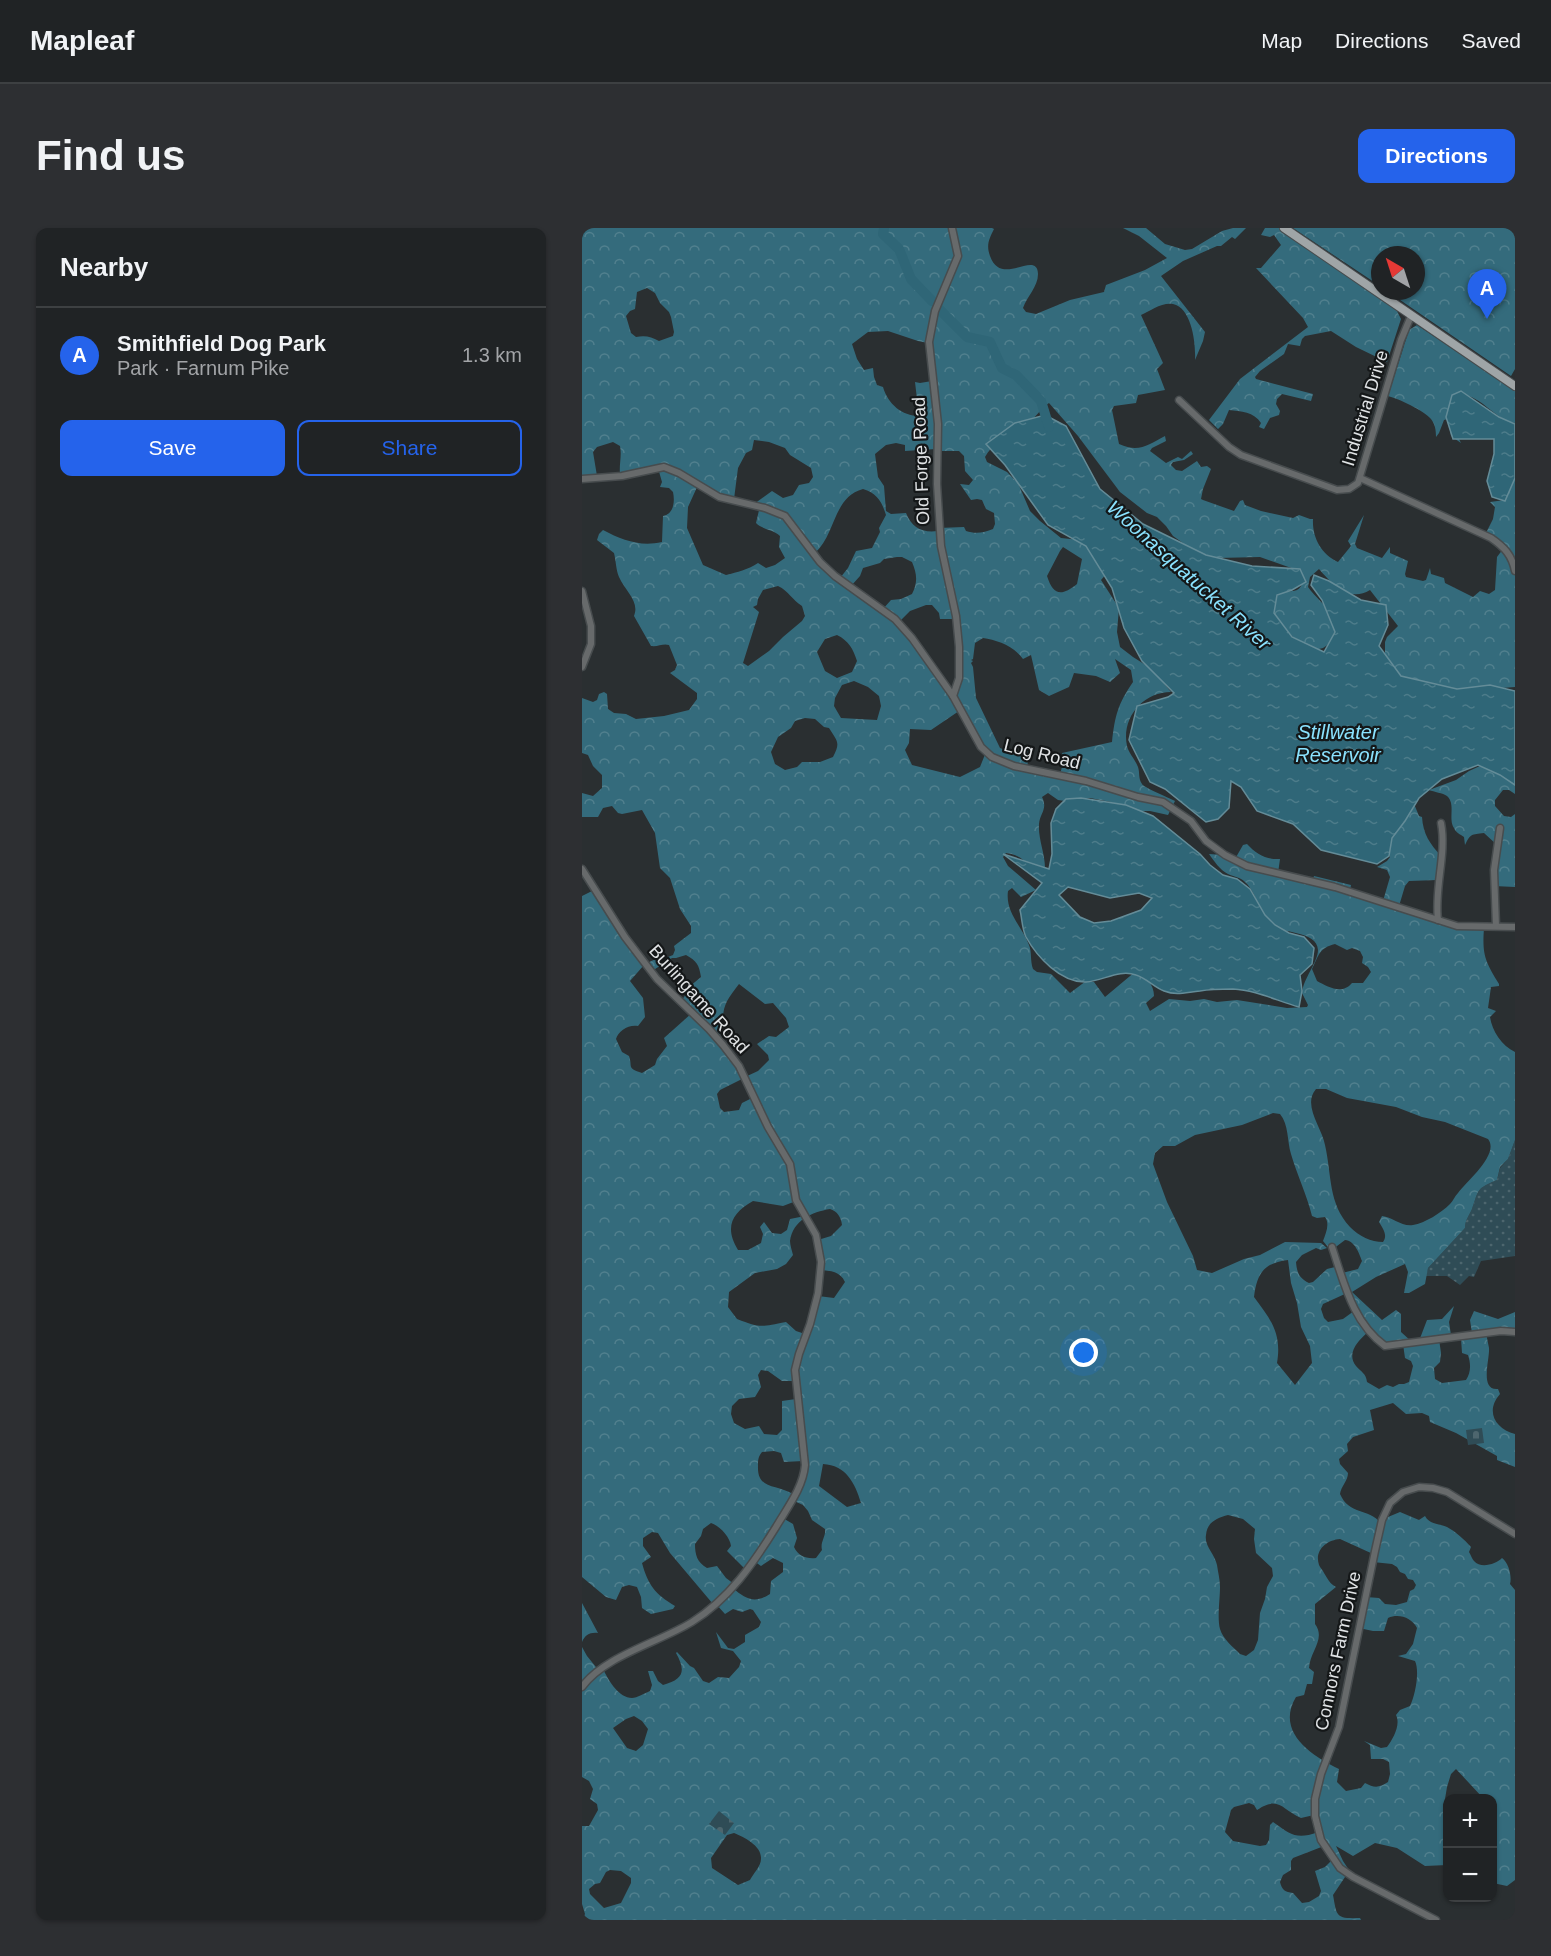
<!DOCTYPE html>
<meta charset="utf-8">
<style>
:root{--surface:#202325;--page:#2d2f32;--text:#f1f3f6;--muted:#a2a4a7;--line:#3d4042;--accent:#2563eb}
body{margin:0;font-family:Arial,sans-serif;background:var(--page);color:var(--text)}
.controls{position:absolute;right:18px;bottom:18px;display:grid;overflow:hidden;border-radius:12px;box-shadow:0 2px 4px #0004}
.controls button{width:54px;height:54px;display:grid;place-items:center;padding:0;border:0;border-bottom:2px solid var(--line);background:var(--surface);color:var(--text);font:30px sans-serif}
.compass{position:absolute;left:789px;top:18px;width:54px;height:54px;border-radius:50%;background:var(--surface);box-shadow:0 2px 4px #0004;rotate:321deg}
.you{position:absolute;left:502px;top:1125px;width:21px;height:21px;margin:-15px;border:4px solid #fff;border-radius:50%;background:#1a73e8;box-shadow:0 0 0 9px #1a73e833}
.badge{display:grid;place-items:center;width:39px;height:39px;border-radius:50%;background:var(--accent);color:#fff;font-size:20px;font-weight:700}
.pin{position:absolute;translate:-50% -50px;filter:drop-shadow(0 2px 3px #0008)}
.pin::after{content:'';position:absolute;top:32px;width:21px;height:18px;background:inherit;clip-path:polygon(0 0,100% 0,50% 100%)}
.list{margin:0;padding:0;list-style:none}
h2{display:flex;justify-content:space-between;align-items:center;height:78px;margin:0;padding:0 24px;font-size:26px}
h2 small{font-size:20px;font-weight:400;color:var(--muted)}
.list li{display:grid;grid-template-columns:39px 1fr auto;gap:18px;align-items:center;box-sizing:border-box;height:96px;padding:0 24px;border-top:2px solid var(--line)}
.list b{display:block;font-size:22px;white-space:nowrap}
.list p{margin:0;font-size:20px;white-space:nowrap;color:var(--muted)}
.list em{font-size:20px;font-style:normal;color:var(--muted)}
.actions{display:flex;gap:12px;padding:18px 24px}
.actions a{flex:1;padding:14px 0;border:2px solid var(--accent);border-radius:12px;text-align:center;font-size:21px;color:var(--accent)}
.actions .main{background:var(--accent);color:#fff}
.map{position:relative;flex:none;width:933px;height:1692px;overflow:hidden;border-radius:12px}
header{display:flex;align-items:center;gap:36px;box-sizing:border-box;height:84px;padding:0 30px;background:var(--surface);border-bottom:2px solid var(--line)}
header strong{font-size:28px}
nav{display:flex;gap:33px;margin-inline-start:auto;font-size:21px}
.intro{display:flex;align-items:center;justify-content:space-between;box-sizing:border-box;height:144px;padding:0 36px}
h1{margin:0;font-size:42px}
.button{padding:15px 27px;border-radius:12px;background:var(--accent);color:#fff;font-size:21px;font-weight:700}
main{display:flex;gap:36px;padding:0 36px}
aside{flex:1;background:var(--surface);border-radius:12px;box-shadow:0 2px 4px #0004}
.map>svg:first-child{display:block}
.grass{fill:url(#grass-dots)}
.forest{fill:url(#forest-crowns);fill-rule:evenodd}
.cemetery{fill:url(#cemetery-stones)}
.water{fill:url(#water-ripples);stroke:#648c98;stroke-width:1.5;fill-rule:evenodd}
.lines{fill:none;stroke-linecap:round;stroke-linejoin:round}
.river{stroke:#2f6677;stroke-width:10}
.minor-casing{stroke:#474c4e;stroke-width:9}
.major-casing{stroke:#474c4e;stroke-width:10}
.minor{stroke:#676a6b;stroke-width:6}
.major{stroke:#9fa5a7;stroke-width:8}
.labels{text-anchor:middle;stroke-width:4.5;stroke-linejoin:round;paint-order:stroke}
.street-label{font-size:18px;fill:#e0e3e5;stroke:#141718}
.water-label{font-size:20px;font-style:italic;fill:#8ae2fe;stroke:#141718}
</style>
<header>
<strong>Mapleaf</strong>
<nav><a>Map</a><a>Directions</a><a>Saved</a></nav>
</header>
<div class="intro"><h1>Find us</h1><a class="button">Directions</a></div>
<main>
<aside>
<h2>Nearby<small></small></h2>
<ul class="list">
<li><span class="badge">A</span><div><b>Smithfield Dog Park</b><p>Park · Farnum Pike</p></div><em>1.3 km</em></li>
</ul>
<div class="actions"><a class="main">Save</a><a>Share</a></div>
</aside>
<div class="map">
<svg width="933" height="1692" viewBox="0 0 933 1692">
<defs>
<pattern id="grass-dots" width="8" height="8" patternUnits="userSpaceOnUse" patternTransform="scale(1.5)"><rect width="8" height="8" fill="#2f4c56"/><path d="M2 2h.1M6 6h.1" fill="none" stroke="#4d666e" stroke-width="1.8" stroke-linecap="round"/></pattern>
<pattern id="forest-crowns" width="20" height="18" patternUnits="userSpaceOnUse" patternTransform="scale(1.5)"><rect width="20" height="18" fill="#346b7c"/><path d="M2 6a3 3 0 1 1 6 0M12 15a3 3 0 1 1 6 0" fill="none" stroke="#51808e"/></pattern>
<pattern id="cemetery-stones" width="16" height="16" patternUnits="userSpaceOnUse" patternTransform="scale(1.5)"><rect width="16" height="16" fill="#2f4c56"/><path d="M2 7V4a2 2 0 0 1 4 0v3zM10 15v-3a2 2 0 0 1 4 0v3z" fill="#4d666e"/></pattern>
<pattern id="water-ripples" width="26" height="14" patternUnits="userSpaceOnUse" patternTransform="scale(1.5)"><rect width="26" height="14" fill="#2f6677"/><path d="M2 4q2-2 4 0t4 0M15 11q2-2 4 0t4 0" fill="none" stroke="#4d7c8a"/></pattern>
</defs>
<rect width="100%" height="100%" fill="#2a2f31"/>
<path class="grass" d="M933 912V1028L899 1033 892 1049 887 1048 878 1057 865 1048H844L846 1040 883 1000C883 992 887 988 890 981 897 961 894 961 915 952L918 940 926 931Z"/>
<g class="forest">
<path d="M0 0H410L412 1C407 11 404 17 408 28 419 60 455 21 456 46 456 59 445 68 441 80L444 84 454 86 488 72 522 64 524 57 563 42 585 30 557 8 541 0H564L583 16 603 22 610 21 640 3 651 0H664L653 11 650 9 639 18H635L601 33 579 48 623 104 621 113 613 132C614 116 610 80 591 76 580 74 568 83 559 87L581 135 575 141 583 162 556 167 554 175 532 178 530 182 537 216C557 225 566 217 583 208L584 213 570 220 568 223 584 235 596 229 600 231 609 223 611 226 602 232 591 234 589 237 594 242 600 243 615 233 619 239 625 238 629 241 621 261 619 271 621 272 652 283 658 273 661 272 663 277 679 283 711 290 717 287 728 291H731C730 309 739 326 756 334L769 318 766 313 782 287 773 316 775 320 800 330 808 319V325L826 333 823 346 824 349 841 353 844 352 848 340 849 346 862 350 863 355 891 369 898 363 907 366 913 362 915 329 921 321 903 307 911 291 913 279 908 274 923 272C927 264 928 253 933 243V459L856 465 803 441V414L805 409 816 398 788 362C767 375 750 356 737 341L728 349 726 359C732 368 747 380 751 388 753 394 753 407 750 411 734 438 707 404 693 393L691 371C693 370 697 365 699 365 709 361 716 367 721 354L715 342 678 329 635 330 615 325 591 308 584 298 575 289 565 285 538 264 496 208 467 175C459 180 455 188 447 194 432 205 412 212 403 229L405 234 425 244 436 255 448 283 458 293 479 310 498 312 504 314 526 344 519 352 537 380 535 404 538 419 551 429 570 441 589 464C561 464 539 490 545 518 547 526 553 531 556 539 558 545 556 550 560 556 561 559 587 570 593 573L586 587 568 583H552L529 574 508 570 483 573 476 572 466 565 460 569C466 581 458 585 457 596 456 611 463 625 463 640L449 639C441 631 435 626 424 625L421 629 426 638 454 662 439 669 430 660 426 663C423 685 440 698 447 717 450 724 448 733 451 741L455 744 469 746 488 765 504 753 512 754 523 769 554 743C564 749 572 756 572 768L564 775 568 783 587 771 608 773 622 771 635 774 655 772 705 780 725 779 726 777 720 765C721 751 736 734 736 722 735 702 699 706 689 697 676 686 676 666 663 654 658 649 652 649 646 646 638 642 632 633 627 626L641 627 653 631 661 617 665 616C674 626 684 632 698 631L696 645 731 651 732 648 769 657 768 662 801 673 808 649 805 642 795 639 805 633 808 629C802 608 820 588 830 571L837 588 840 589C841 606 848 616 859 628L855 652 827 653 823 658 817 678 872 697 902 700C900 727 903 733 917 756V758L909 759 906 780 914 783 908 789C910 803 920 818 933 824V912L926 931 918 939 915 952C894 961 897 961 890 981 887 988 883 992 883 1000L846 1040 843 1056 827 1065H822L826 1044 823 1036 794 1049 770 1064 800 1092 814 1082 819 1086V1104L830 1114 837 1113 845 1092 860 1091 872 1078 867 1094 869 1107 857 1111 859 1125 858 1134 852 1140 853 1151 860 1155 884 1152C889 1145 889 1136 886 1127L880 1125 879 1110 890 1105 888 1092 892 1083 916 1091 933 1084V1104L904 1105C905 1110 906 1115 907 1120 908 1131 897 1163 916 1161L918 1166C903 1183 913 1201 933 1206V1239L915 1232V1228L874 1205 848 1194 847 1188 840 1185 824 1186 811 1175 788 1182 792 1202 771 1209 765 1216 766 1223 757 1231 758 1236 766 1245C766 1253 759 1258 758 1266 767 1287 786 1280 799 1295L806 1289 818 1284 837 1292 843 1288C848 1297 856 1295 865 1299 874 1304 882 1311 889 1319L887 1324C889 1327 890 1331 892 1333 899 1341 914 1336 920 1330 927 1335 930 1349 928 1356L933 1362V1652L925 1658 911 1655 910 1570H901L874 1541 869 1546 865 1559 862 1577 866 1586 865 1637 843 1638 815 1620 793 1615 771 1628 754 1618 761 1633 771 1648 765 1646 751 1667C755 1688 753 1691 778 1690L779 1692H0L3 1686 0 1676V1598H7L16 1582 15 1576 8 1571 11 1561 7 1553 0 1549V1419L5 1428 18 1444 22 1443C27 1453 37 1470 50 1470 55 1470 63 1465 68 1463L70 1457 66 1443H71L76 1453 81 1457C102 1451 104 1443 94 1425L95 1424 108 1438 112 1440 121 1453 127 1455 136 1449 147 1450 157 1439 159 1433 151 1423 139 1420 134 1404 146 1420 152 1421 163 1414V1407L177 1399 179 1394 171 1382 168 1381 160 1384 151 1381 143 1386 134 1376H131L88 1325 76 1305 70 1304 61 1310V1318L69 1329 60 1335C66 1357 73 1366 93 1378L91 1381 69 1386 60 1380 59 1369 55 1359 47 1357 40 1359 34 1372 24 1369 0 1349V668L12 662 62 737 48 753 61 770 63 789 56 798C47 796 36 803 34 811L40 824 47 828C51 839 44 840 60 845L73 837 75 831 85 818 82 810 110 785 98 774 106 764 107 759 119 749C117 737 115 733 104 727L94 730H90L70 743 63 736 76 730 81 731 91 727 93 722 92 718 109 705V698L98 681 88 650 78 640 73 605 60 582 40 586 36 585 30 578 21 580 16 589H0V565L11 568 20 560V547L11 538 6 527 0 525V470L11 474 15 472 17 466 22 464 25 466 26 481 32 485 44 486 54 491 82 488 107 482 115 471V465L88 445 93 442 95 437 87 417C81 415 76 419 69 418L52 388C58 373 43 363 37 349 34 342 34 333 32 325L15 312 17 306 21 302C40 312 58 319 80 314L81 288C92 286 93 273 91 264L87 260 78 259 80 254 76 240 38 247C37 236 40 228 38 218L31 214 15 219 11 224 15 248 0 251ZM65 60 73 65 78 75 87 84 89 89 92 104 91 108 77 113C69 109 64 107 54 109L49 105 44 88 48 83 53 81 55 64ZM306 103 336 113 346 115 350 153 338 155 333 154 337 188C320 188 306 176 301 159L295 157 292 149 291 140 282 142 275 131 270 116 286 104ZM172 212 187 214 203 220 208 227 229 240 231 249 227 255 217 257 211 267 201 270 190 263 172 276 178 278 174 295C181 302 191 301 198 308L197 319 203 330 193 337 184 340 176 335C165 342 156 344 144 347L121 337 105 300 106 279 116 257 136 268 152 271 156 240 164 225 170 222ZM314 215 323 217V223L354 221 355 223H377L382 228 383 243 391 252 387 257 378 256 389 272 395 271 400 272 404 281 412 285 413 296 411 301C402 305 393 306 384 303L382 299 357 300 356 303C340 305 330 300 324 285L309 286 304 283 302 258 296 249 293 226 304 217ZM281 261C295 265 300 274 304 287L297 300 298 304 290 320 274 323 266 340 258 350 233 325C254 306 251 269 281 261ZM481 319 500 331 495 356C479 369 471 367 465 348L478 323ZM315 329H320L330 334C335 346 336 354 330 366L319 371 309 372 301 381 269 358 278 348 281 340 298 335 302 331ZM196 358C207 363 210 372 220 378L223 388 220 393 201 409 187 423 166 438 161 435 177 384 171 379 175 377 176 371 181 362ZM344 377H350L357 385 358 391H373L376 447 369 466 317 394 328 383ZM255 407C267 413 271 421 275 433L270 444 255 450 243 443 235 424 243 411ZM401 410C415 412 432 418 441 431L449 427 457 462 467 468 487 459 492 445 514 448 528 454 538 445 533 431 549 442 551 454C536 476 533 487 530 514L480 525 482 532 478 546 445 540 447 526 446 520 433 526 418 520 394 470 391 439 389 435 391 433 389 432 391 431 393 415ZM272 453 286 459 297 468 299 478 295 492 259 490 252 478 253 470 260 457ZM377 483 404 524 398 539 378 549 330 537 323 522 327 515 328 501 349 502ZM223 490 233 491 242 499 247 500C255 513 259 514 251 529L238 534H220L215 539 203 542 193 536 189 524 196 509 209 500 213 493ZM753 716 765 722 770 720 778 723 781 729 780 735 786 739 789 744 781 755H770C760 767 746 759 735 753L730 741C737 727 737 720 753 716ZM157 756 183 776 191 775 204 790 207 799 194 809 187 808 175 816 186 827 187 832 176 843 163 849 135 809 142 803C139 780 143 774 157 756ZM162 850 172 869 160 875 157 882 142 884 138 880 135 866 138 862ZM734 861H744L765 870 814 879 840 889 863 894 906 911C918 926 885 953 876 965 873 968 871 973 868 976 859 985 843 995 831 997 820 999 810 989 800 988L797 994C801 1001 806 1007 801 1014 789 1014 777 1008 768 999 746 975 750 948 743 917 740 900 720 877 734 861ZM691 885 698 886C707 897 705 913 709 926 715 947 725 967 730 988L735 990 743 989C748 996 744 1005 741 1013L746 1019 751 1021 763 1012C773 1013 777 1025 780 1033L776 1041 760 1045 757 1038 745 1041 731 1054 727 1055C717 1050 715 1045 714 1034L720 1027 734 1020 739 1022 745 1020 739 1015 703 1014 678 1027 662 1031 630 1045 615 1042 611 1028 585 974 571 936 573 925 581 918H593L613 907 660 897ZM171 973 201 978 214 973 223 988 208 991 205 1002 199 1006 190 1005 182 994 178 999 181 1006 179 1015 166 1022H156C142 999 150 985 171 973ZM248 981C255 983 259 989 260 997L249 1008 236 1012 238 1042C249 1043 258 1043 263 1054L252 1070 236 1068 234 1088 226 1107 214 1103 204 1094C179 1099 178 1100 155 1091L146 1079 147 1064 173 1045 195 1041 204 1036 211 1027C210 1023 208 1017 208 1013 211 992 230 984 248 981ZM706 1032 709 1055 715 1075 719 1099 728 1118 730 1135 713 1157 695 1135C700 1105 689 1092 672 1069 675 1045 682 1035 706 1032ZM765 1065 772 1083 761 1091 746 1094 742 1090 739 1081 741 1076ZM786 1104 803 1118 821 1116 823 1130 829 1133 831 1138 827 1154 822 1156H817L811 1159 805 1157 797 1161 785 1154C784 1145 779 1144 774 1138 764 1125 776 1113 786 1104ZM179 1142 186 1143 200 1153H214V1171L200 1173V1202L195 1207 182 1206 177 1198 163 1201 152 1195 149 1186 150 1178 157 1171 173 1169 179 1159 176 1147ZM192 1223 199 1225 202 1234 221 1233V1248L211 1266C194 1256 175 1262 176 1238 176 1232 176 1229 180 1224ZM241 1236C264 1237 273 1255 279 1275L265 1279 237 1258ZM210 1272 221 1277 226 1283 230 1292 243 1301C244 1309 238 1314 240 1322L234 1330C224 1331 216 1328 212 1319L215 1310 211 1296 199 1289ZM646 1287 661 1291 673 1301 672 1311 674 1325 690 1340 691 1348 685 1359 683 1371 678 1385 676 1412 672 1422 664 1428 658 1426C651 1419 641 1411 638 1401 635 1390 638 1371 638 1359 638 1352 636 1344 635 1337 633 1326 622 1318 624 1307 625 1294 635 1290 646 1287ZM129 1295C138 1298 148 1309 149 1318L145 1323 164 1342 172 1333 179 1338 191 1330 201 1335V1344L189 1353 188 1366C173 1376 163 1371 151 1360L152 1356 144 1350 135 1338 125 1340C115 1334 113 1327 113 1316L119 1308 121 1301ZM758 1311 791 1326V1334L810 1336 815 1339 818 1344 823 1346 826 1351 831 1352 834 1357 832 1361 828 1363 825 1374 814 1377 803 1376 797 1370 784 1369 777 1400 791 1403H802L806 1390C817 1385 830 1390 835 1400L831 1416 824 1426 816 1428 833 1433C838 1444 833 1468 828 1478L818 1482 814 1487C819 1497 811 1511 805 1519L799 1520 782 1513 788 1517 789 1531H801L807 1534 808 1546 806 1554C797 1560 792 1560 783 1555L779 1560 764 1563 755 1554 757 1541C730 1528 693 1504 714 1469L722 1467 725 1456H730L732 1444 727 1440C728 1423 744 1411 733 1396V1376L754 1359C747 1355 746 1351 742 1345 741 1342 738 1340 737 1337 732 1322 745 1312 758 1311ZM52 1488 60 1493 66 1501 61 1517 54 1523 45 1520 31 1500 44 1491ZM667 1575 672 1577 675 1582C697 1567 700 1582 719 1590L732 1587 736 1604C715 1612 709 1607 691 1594L688 1597 687 1612 684 1617 678 1618 651 1613 643 1604 649 1582 652 1579ZM152 1605C162 1609 180 1618 179 1631 179 1638 171 1646 168 1652L156 1657 130 1640 129 1630 145 1607ZM742 1618 751 1631 743 1639 733 1643 739 1663 737 1668 727 1674 720 1675 711 1665C703 1664 700 1662 698 1654L701 1647 709 1642V1633L711 1630ZM28 1642 39 1643 49 1650V1655L39 1675 22 1680 8 1666 7 1661 13 1656 18 1655 24 1644Z"/>
<path d="M683 0H697L814 81 819 91 805 134 774 119 749 103 723 108 720 111 718 118 706 116 702 126 678 143 673 149 674 151 731 166 729 173 700 166 695 171 694 176 698 183 697 187 688 190 682 201 677 199 679 195C672 184 659 183 647 182L641 196 636 201 627 192 658 151 726 99 721 90 674 40H679L699 17 692 7 688 9 679 7Z"/>
<path d="M711 0H933V141L929 148 805 63H834V27H798V58Z"/>
<path d="M835 97 933 163V195C915 193 902 171 883 167L873 203 879 215 869 208 866 191 862 192 857 205 854 209C854 202 853 196 849 191 841 182 817 171 806 168L827 102Z"/>
<path d="M898 538 933 547V566L927 562H921L913 572V578L922 588 929 589 933 586V659L912 658 914 616 902 605C889 607 889 605 883 617L882 609C878 606 874 605 872 600 866 591 874 576 865 568 861 565 852 564 847 562L874 552 887 543Z"/>
<path d="M0 1375 16 1405C8 1404 3 1407 0 1414Z"/>
</g>
<g class="cemetery">
<path d="M900 1200 902 1215 886 1217 884 1202Z"/>
<path d="M137 1583 152 1595 143 1607 127 1596Z"/>
</g>
<g class="water">
<path d="M879 163 917 189 933 196V250L923 273 910 269 905 253 912 226V211H871L864 189 870 167Z"/>
<path d="M463 187 484 198 518 261 561 296 624 327 670 338 718 341 724 354 710 362 695 367 692 385 710 409 742 424 753 404 740 372 729 357 732 347 747 353 779 372 804 377 806 397 797 418 819 448 875 461 908 457 933 463V557L918 547 896 537 860 551 837 570 823 593 810 610 807 628 795 636 739 622 711 596 675 583 659 559 649 553 647 580 636 591 624 594 583 561 568 554 547 512 555 478 586 469 592 465 560 433 542 400 530 360 504 318 466 297 423 237 404 216 433 195Z"/>
<path d="M499 570 544 577 571 588 618 626 628 637 641 647 655 651 668 661 683 687 693 697 707 705 722 709 732 720 730 736 718 747 720 763 717 779C695 773 674 762 651 761 640 761 629 761 618 763 605 764 595 768 582 763 572 759 564 750 554 747 537 741 521 753 504 754 479 755 455 729 444 709 440 701 440 690 438 682L460 655 421 626 467 641 470 626 469 595 474 581 484 571ZM486 659 528 670 557 665 570 670 559 682 529 693 512 695 498 689 477 667Z"/>
</g>
<g class="lines">
<g class="river">
<path d="M302 0 301 6 317 21 329 51 350 73"/>
<path d="M357 81 385 109 408 114 420 140 434 147 459 173 467 199"/>
</g>
<g class="minor-casing">
<g id="minor">
<path d="M370 0 376 28 353 83 347 114 356 196 355 256 359 318 374 388 377 419V450L371 468"/>
<path d="M597 172 647 219 659 227 755 262 767 261 776 255 819 112 829 88"/>
<path d="M778 250 909 310C922 319 930 327 933 343"/>
<path d="M0 251 40 248 82 239 97 245 137 269 183 280 203 288 238 334 253 348 313 391 330 410 371 468 399 519 410 529 432 538 504 553 556 569 581 574 609 593 624 613 643 627 665 638 753 659 875 698 933 699"/>
<path d="M0 363 9 398V416L0 439"/>
<path d="M0 641 43 709 75 751 127 801 141 817 157 838 186 899 208 936 214 972 234 1007 239 1034 236 1065 228 1096 217 1126 213 1142 223 1237C221 1260 205 1280 194 1299 171 1336 147 1371 110 1394 78 1414 22 1428 0 1459"/>
<path d="M856 692C852 660 865 626 859 595"/>
<path d="M914 698 912 642 918 600"/>
<path d="M750 1019C762 1055 771 1095 803 1118L919 1103 933 1104"/>
<path d="M854 1692 771 1649 758 1640 739 1612 733 1588V1571L739 1546 757 1499 793 1323 800 1292 808 1275 821 1264 837 1259 851 1260 865 1264 933 1306"/>
</g>
</g>
<g class="major-casing">
<path id="major" d="M702 0 933 158"/>
</g>
<use href="#minor" class="minor"/>
<use href="#major" class="major"/>
</g>
<g class="labels">
<g class="street-label">
<text transform="translate(783 180) rotate(-73)" y="6">Industrial Drive</text>
<text transform="translate(339 233) rotate(-92)" y="6">Old Forge Road</text>
<text transform="translate(460 526) rotate(14)" y="6">Log Road</text>
<text transform="translate(117 771) rotate(48)" y="6">Burlingame Road</text>
<text transform="translate(756 1423) rotate(-78)" y="6">Connors Farm Drive</text>
</g>
<g class="water-label">
<text transform="translate(607 347) rotate(42)" y="7">Woonasquatucket River</text>
<text x="756" y="511">Stillwater<tspan x="756" dy="23">Reservoir</tspan></text>
</g>
</g>
</svg>
<div class="controls">
<button>+</button>
<button>−</button>
</div>
<svg class="compass" viewBox="-18 -18 36 36"><path d="M0-13l5 13h-10z" fill="#e53935"/><path d="M0 13l5-13h-10z" fill="#a2a4a7"/></svg>
<div class="you"></div>
<div class="pin badge" style="left:905px;top:91px">A</div>
</div>
</main>
